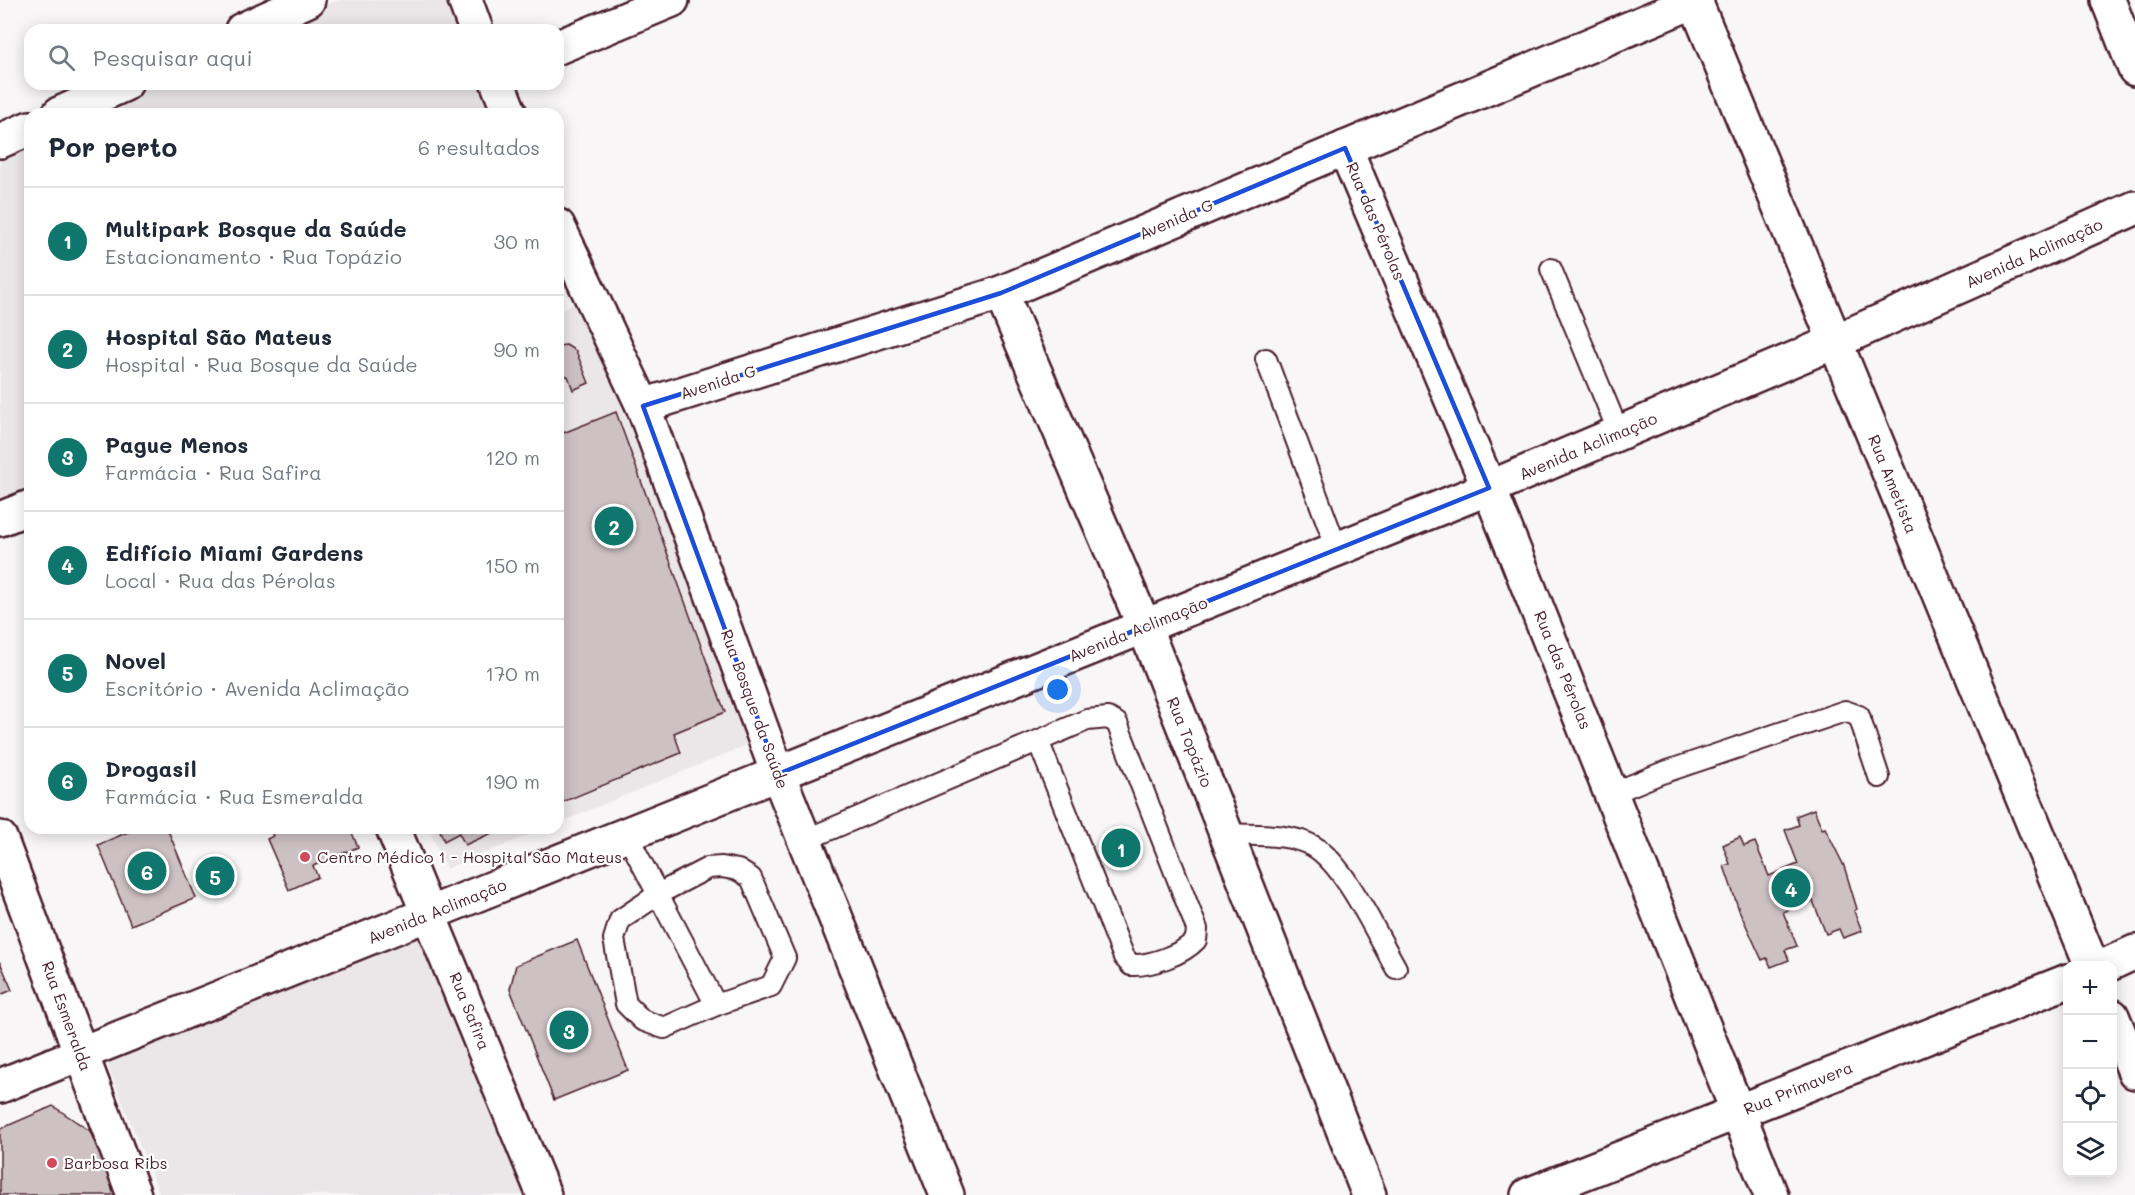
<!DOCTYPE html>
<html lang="pt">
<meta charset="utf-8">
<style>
:root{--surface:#fff;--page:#f2f2f3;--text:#1f2937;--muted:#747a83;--line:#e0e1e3;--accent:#0f766e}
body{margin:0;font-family:Mali,sans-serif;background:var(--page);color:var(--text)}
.controls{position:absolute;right:18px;bottom:18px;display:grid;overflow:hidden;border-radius:12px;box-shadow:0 3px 15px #0003}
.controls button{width:54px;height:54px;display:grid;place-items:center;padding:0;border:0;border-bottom:2px solid var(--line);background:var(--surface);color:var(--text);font:30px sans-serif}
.you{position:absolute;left:1058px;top:690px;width:21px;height:21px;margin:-15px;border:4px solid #fff;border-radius:50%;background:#1a73e8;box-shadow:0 0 0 9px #1a73e833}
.badge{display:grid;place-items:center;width:39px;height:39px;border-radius:50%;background:var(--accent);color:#fff;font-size:20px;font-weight:700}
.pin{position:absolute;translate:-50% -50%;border:3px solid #fff;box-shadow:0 2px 6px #0006}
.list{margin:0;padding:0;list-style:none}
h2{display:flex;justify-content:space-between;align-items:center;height:78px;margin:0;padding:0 24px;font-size:26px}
h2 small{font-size:20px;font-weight:400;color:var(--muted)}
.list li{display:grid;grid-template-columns:39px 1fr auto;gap:18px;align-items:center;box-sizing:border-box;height:108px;padding:0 24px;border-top:2px solid var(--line)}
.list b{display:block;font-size:22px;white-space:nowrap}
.list p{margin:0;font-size:20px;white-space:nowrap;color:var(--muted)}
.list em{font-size:20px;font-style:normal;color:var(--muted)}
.icon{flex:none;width:33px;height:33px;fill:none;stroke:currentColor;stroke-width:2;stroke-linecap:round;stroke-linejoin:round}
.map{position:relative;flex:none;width:2135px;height:1195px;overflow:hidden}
.search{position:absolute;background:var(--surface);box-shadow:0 3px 15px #0003;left:24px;top:24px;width:540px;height:66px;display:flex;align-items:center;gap:15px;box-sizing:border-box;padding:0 21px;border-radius:18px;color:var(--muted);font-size:22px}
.panel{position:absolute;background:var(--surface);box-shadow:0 3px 15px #0003;left:24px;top:108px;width:540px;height:726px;border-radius:18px}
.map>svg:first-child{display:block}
.built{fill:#ebe6e8}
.building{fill:#cdc1c4;stroke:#4a1f2b;stroke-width:1.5}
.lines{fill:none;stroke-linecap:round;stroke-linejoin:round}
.service-casing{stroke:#4a1f2b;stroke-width:24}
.minor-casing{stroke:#4a1f2b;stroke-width:38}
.tertiary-casing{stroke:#4a1f2b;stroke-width:38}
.service{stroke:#fff;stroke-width:20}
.minor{stroke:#fff;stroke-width:33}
.tertiary{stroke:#fff;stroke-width:33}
.marked{fill:none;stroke:#1d4ed8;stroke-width:4.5;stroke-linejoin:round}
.poi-dot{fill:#d1495b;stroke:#fff;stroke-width:2}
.labels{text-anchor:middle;stroke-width:4.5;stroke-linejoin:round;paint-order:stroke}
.street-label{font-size:16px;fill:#4a1f2b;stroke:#fff}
.poi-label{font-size:16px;fill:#4a1f2b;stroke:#fff;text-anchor:start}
</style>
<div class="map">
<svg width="2135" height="1195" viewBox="0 0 2135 1195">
<rect width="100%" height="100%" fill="#f8f6f7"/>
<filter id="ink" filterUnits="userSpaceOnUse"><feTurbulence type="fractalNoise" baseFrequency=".0167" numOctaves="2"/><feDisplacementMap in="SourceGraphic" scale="12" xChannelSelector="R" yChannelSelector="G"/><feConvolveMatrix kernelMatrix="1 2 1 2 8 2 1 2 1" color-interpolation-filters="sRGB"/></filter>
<g filter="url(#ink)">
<g class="built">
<path d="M339 0H452L464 30H267Z"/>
<path d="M138 84H486L498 114H66Z"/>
<path d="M30 129V488L0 501V142Z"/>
<path d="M579 302 757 741 558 823V311Z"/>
<path d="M429 828H546L446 869Z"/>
<path d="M422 931 527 1195H160L105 1059Z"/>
</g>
<g class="building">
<path d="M566 345 576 351 589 383 573 390 568 376 558 377V346Z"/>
<path d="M616 412 725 712 674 733 681 753 558 804V435Z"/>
<path d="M1814 809 1822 829 1825 828 1844 866 1857 909 1854 911 1862 931 1843 938 1839 929 1826 934 1813 901 1783 912 1797 946 1785 950 1789 960 1771 967 1767 958 1762 960 1739 910 1724 866 1730 864 1723 845 1740 837 1744 846 1755 842 1769 876 1798 864 1785 830 1799 825 1796 816Z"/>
<path d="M137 828H167L196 898 131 925 98 845Z"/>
<path d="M269 828H350L358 847 313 866 318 877 289 890 267 839 273 836Z"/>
<path d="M439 828H503L465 845 459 833 444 841Z"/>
<path d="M577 940 628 1070 554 1100 510 989 516 965Z"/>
<path d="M0 962 12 990 0 995Z"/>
<path d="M53 1106 90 1131 117 1195H0V1129Z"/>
</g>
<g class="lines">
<g class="service-casing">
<g id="service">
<path d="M1551 269 1619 433"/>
<path d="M1266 359 1337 549"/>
<path d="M1613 793 1659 774 1845 711 1859 716 1879 777"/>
<path d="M1227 834C1254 836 1288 832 1313 846 1345 864 1377 935 1396 968"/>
<path d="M627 835 716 1005"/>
<path d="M805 840 1087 720 1108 718 1117 723 1197 929 1196 940C1183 954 1151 966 1131 965L1124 957 1039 743"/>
<path d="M722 867 738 870 751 878 785 958 771 986 716 1005 664 1028 642 1020 626 1004 614 939 620 920 660 893 708 868Z"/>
</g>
</g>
<g class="minor-casing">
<g id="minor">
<path d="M465 0 476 30"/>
<path d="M2108 0 2135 69"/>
<path d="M1695 1 2092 966"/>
<path d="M242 30 308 0"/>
<path d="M558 47 672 0"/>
<path d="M498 84 510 114"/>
<path d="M59 114 125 84"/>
<path d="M0 141 30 128"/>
<path d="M1345 148 1489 488 1771 1195"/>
<path d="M558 226 643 406 778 774 947 1195"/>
<path d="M1001 293 1144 626 1369 1195"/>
<path d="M643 406 1001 293 1697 0"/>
<path d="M0 519 30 507"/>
<path d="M393 828 544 1195"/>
<path d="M0 838 134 1195"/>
<path d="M2105 966 2135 952"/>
<path d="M2112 1016 2135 1072"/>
<path d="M1528 1195 2068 981"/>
</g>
</g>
<g class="tertiary-casing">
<path id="tertiary" d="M0 1086 1489 488 1834 342 2135 208"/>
</g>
<use href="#service" class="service"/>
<use href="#minor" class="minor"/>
<use href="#tertiary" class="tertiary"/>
</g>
</g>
<path class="marked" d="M1345 148 1489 488 778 774 643 406 1001 293Z"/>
<g class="poi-dot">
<circle cx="305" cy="857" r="6"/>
<circle cx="52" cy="1163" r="6"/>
</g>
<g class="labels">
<g class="street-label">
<text transform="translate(1176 219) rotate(-23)" y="6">Avenida G</text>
<text transform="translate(1376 221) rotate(67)" y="6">Rua das Pérolas</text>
<text transform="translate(2034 253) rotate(-24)" y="6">Avenida Aclimação</text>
<text transform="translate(718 382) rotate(-18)" y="6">Avenida G</text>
<text transform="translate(1588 446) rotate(-23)" y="6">Avenida Aclimação</text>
<text transform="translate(1893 484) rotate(68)" y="6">Rua Ametista</text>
<text transform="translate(1138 629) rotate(-22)" y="6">Avenida Aclimação</text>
<text transform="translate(1563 670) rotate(68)" y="6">Rua das Pérolas</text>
<text transform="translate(755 709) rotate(70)" y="6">Rua Bosque da Saúde</text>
<text transform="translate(1190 742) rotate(68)" y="6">Rua Topázio</text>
<text transform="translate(437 911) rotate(-22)" y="6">Avenida Aclimação</text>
<text transform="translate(470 1011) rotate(68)" y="6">Rua Safira</text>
<text transform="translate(67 1016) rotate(70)" y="6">Rua Esmeralda</text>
<text transform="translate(1798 1088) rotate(-22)" y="6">Rua Primavera</text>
</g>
<g class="poi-label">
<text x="317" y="863">Centro Médico 1 - Hospital São Mateus</text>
<text x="64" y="1169">Barbosa Ribs</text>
</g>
</g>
</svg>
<div class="controls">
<button>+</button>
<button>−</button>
<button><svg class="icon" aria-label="locate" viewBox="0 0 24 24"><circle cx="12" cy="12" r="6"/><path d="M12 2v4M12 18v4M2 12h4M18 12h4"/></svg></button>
<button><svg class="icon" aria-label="layers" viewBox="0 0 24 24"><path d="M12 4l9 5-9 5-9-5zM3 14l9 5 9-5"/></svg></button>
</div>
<div class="you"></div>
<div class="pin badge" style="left:1121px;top:848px">1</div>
<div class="pin badge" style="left:614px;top:526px">2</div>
<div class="pin badge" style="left:569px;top:1030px">3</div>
<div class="pin badge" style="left:1791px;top:888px">4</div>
<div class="pin badge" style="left:215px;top:876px">5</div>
<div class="pin badge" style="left:147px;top:871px">6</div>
<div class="search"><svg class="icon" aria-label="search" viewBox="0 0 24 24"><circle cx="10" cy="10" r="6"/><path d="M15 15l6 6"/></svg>Pesquisar aqui</div>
<section class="panel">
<h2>Por perto<small>6 resultados</small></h2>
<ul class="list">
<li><span class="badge">1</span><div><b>Multipark Bosque da Saúde</b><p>Estacionamento · Rua Topázio</p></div><em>30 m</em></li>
<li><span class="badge">2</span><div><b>Hospital São Mateus</b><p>Hospital · Rua Bosque da Saúde</p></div><em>90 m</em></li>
<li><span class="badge">3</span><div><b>Pague Menos</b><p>Farmácia · Rua Safira</p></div><em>120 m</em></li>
<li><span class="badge">4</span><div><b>Edifício Miami Gardens</b><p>Local · Rua das Pérolas</p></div><em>150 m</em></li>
<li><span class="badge">5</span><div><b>Novel</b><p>Escritório · Avenida Aclimação</p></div><em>170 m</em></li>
<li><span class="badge">6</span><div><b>Drogasil</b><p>Farmácia · Rua Esmeralda</p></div><em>190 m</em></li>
</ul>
</section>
</div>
